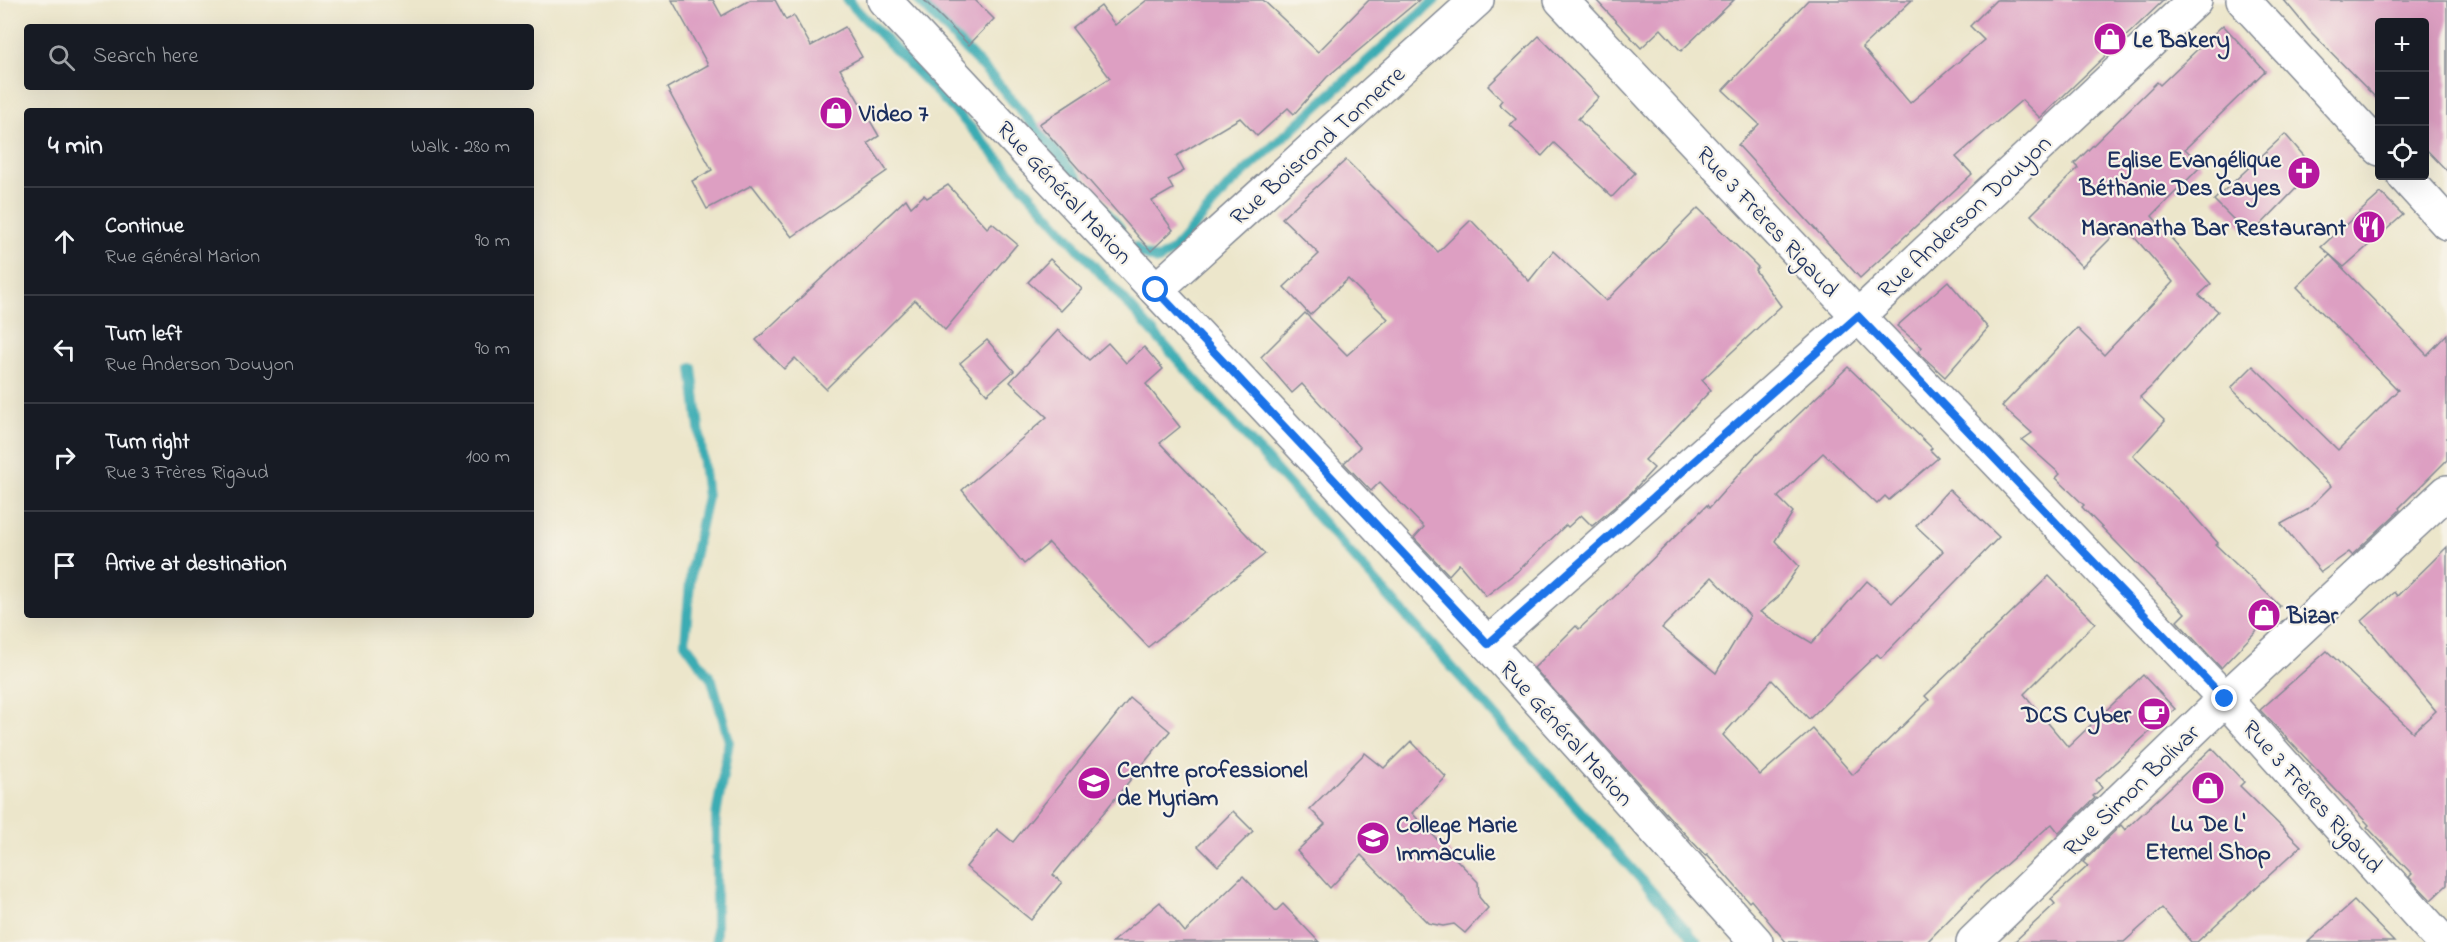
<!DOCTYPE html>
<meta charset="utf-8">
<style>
:root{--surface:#171b24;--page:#242831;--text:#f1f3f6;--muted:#9ea1a6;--line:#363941}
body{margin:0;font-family:"Indie Flower",sans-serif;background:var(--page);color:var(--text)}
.controls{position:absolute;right:18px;top:18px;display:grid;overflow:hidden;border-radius:6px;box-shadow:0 6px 24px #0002}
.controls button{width:54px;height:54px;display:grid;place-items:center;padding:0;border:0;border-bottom:2px solid var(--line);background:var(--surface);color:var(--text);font:30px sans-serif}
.stop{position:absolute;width:18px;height:18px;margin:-14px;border:4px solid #1a73e8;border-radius:50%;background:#fff}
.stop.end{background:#1a73e8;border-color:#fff;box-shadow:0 2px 6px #0008}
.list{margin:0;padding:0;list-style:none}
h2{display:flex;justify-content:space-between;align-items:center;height:78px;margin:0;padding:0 24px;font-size:26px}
h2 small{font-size:20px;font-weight:400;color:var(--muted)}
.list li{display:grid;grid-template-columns:39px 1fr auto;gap:18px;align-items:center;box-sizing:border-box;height:108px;padding:0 24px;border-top:2px solid var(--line)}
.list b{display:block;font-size:22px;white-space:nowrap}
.list p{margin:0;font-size:20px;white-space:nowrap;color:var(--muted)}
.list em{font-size:20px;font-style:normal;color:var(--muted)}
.icon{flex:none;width:33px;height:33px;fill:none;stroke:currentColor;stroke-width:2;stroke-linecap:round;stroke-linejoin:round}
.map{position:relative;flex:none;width:2447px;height:942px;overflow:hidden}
.search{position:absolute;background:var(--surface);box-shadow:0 6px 24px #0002;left:24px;top:24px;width:510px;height:66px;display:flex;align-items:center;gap:15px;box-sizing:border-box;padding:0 21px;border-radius:6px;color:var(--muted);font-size:22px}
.panel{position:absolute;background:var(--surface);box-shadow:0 6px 24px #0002;left:24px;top:108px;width:510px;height:510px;border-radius:6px}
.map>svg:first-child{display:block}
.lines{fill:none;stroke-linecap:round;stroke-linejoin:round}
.stream{stroke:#3aacb3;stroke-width:10}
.building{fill:#dd9fc2;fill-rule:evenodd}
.minor-casing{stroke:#848a94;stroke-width:36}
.minor{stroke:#fff;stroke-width:33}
.route{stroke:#1a73e8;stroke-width:8}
.labels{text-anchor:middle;stroke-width:4.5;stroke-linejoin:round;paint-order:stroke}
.poi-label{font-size:24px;font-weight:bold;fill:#1b2f5e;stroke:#f7f3e8;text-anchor:start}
.street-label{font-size:24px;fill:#1b2f5e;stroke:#f7f3e8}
</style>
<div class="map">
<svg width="2447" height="942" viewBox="0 0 2447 942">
<rect width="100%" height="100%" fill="#f7f3e8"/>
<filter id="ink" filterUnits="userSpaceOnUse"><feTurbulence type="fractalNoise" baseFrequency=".0167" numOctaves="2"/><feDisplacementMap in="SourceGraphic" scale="12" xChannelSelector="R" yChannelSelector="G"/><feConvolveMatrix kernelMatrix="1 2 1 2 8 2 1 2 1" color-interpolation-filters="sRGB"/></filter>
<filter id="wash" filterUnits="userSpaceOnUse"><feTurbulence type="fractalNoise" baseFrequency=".008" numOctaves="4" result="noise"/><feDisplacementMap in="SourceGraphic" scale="24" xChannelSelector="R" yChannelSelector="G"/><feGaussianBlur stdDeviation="1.35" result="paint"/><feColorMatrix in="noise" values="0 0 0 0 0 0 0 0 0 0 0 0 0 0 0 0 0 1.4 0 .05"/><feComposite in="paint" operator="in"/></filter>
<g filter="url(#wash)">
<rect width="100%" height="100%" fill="#ece6cb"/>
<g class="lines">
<g class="stream">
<path d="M847 0 961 117 1697 942"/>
<path d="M918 0 995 80 1120 228"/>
<path d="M1135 247 1140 253 1158 260 1173 250 1229 186 1435 0"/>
<path d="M692 368 707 497 691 571 685 643 712 680 729 741 716 816V942"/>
</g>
</g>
<g id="blocks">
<g class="building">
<path d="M672 0H713L722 16 750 0H775L786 20 794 16 811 46 845 27 862 57 840 69 879 136 868 143 887 171 792 237 752 185 707 209 692 181 712 170 667 88 708 65Z"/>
<path d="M924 0H975L994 19 969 45Z"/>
<path d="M1147 0H1263L1318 52 1369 0H1419L1327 77 1294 114 1288 108 1257 136 1240 118 1176 156 1184 171 1168 180 1173 189 1152 201 1173 230 1151 251 1039 124 1110 78 1072 28 1101 6 1115 25Z"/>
<path d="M1596 0H1734L1681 51 1661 29 1641 48Z"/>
<path d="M1808 0H1912L1862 47 1910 103 1984 40 1970 26 1996 0H2164L2040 118 2022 100 1956 157 1972 174 1860 278 1738 145 1759 124 1723 90Z"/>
<path d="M2284 0H2447V171L2424 147V22H2379V101L2308 29Z"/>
<path d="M2223 25 2265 71 2185 149 2202 165 2152 216 2211 284 2199 295 2218 311 2152 386 2140 397 2165 421 2133 456 2186 507 2218 543 2216 545 2280 606 2221 668 2177 621 2185 613 2082 507 2084 505 2056 478 2060 474 2022 440 2032 433 2002 406 2077 328 2104 355 2173 282 2124 225 2082 267 2031 215 2078 168 2074 164 2157 82 2160 85Z"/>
<path d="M1539 36 1599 97 1578 119 1635 173 1612 197 1554 143 1542 156 1510 125 1516 119 1499 104 1502 100 1488 86Z"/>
<path d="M2285 134 2315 169 2250 236 2214 200Z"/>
<path d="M1346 160 1438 252 1471 220 1529 281 1553 251 1606 301 1698 208 1758 267 1755 270 1781 306 1702 380 1711 390 1645 460 1654 468 1631 493 1592 526 1581 515 1568 527 1566 525 1519 570 1486 596 1459 564 1449 575 1414 538 1424 527 1380 482 1371 491 1344 463 1360 447 1302 384 1292 393 1261 357 1305 313 1347 355 1388 319 1348 279 1310 315 1284 287 1319 254 1282 218Z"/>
<path d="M948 185 987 228 992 223 1017 244 945 330 915 300 826 389 795 358 784 369 756 340 906 199 911 207 924 195 927 198Z"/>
<path d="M2381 193 2403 215 2344 267 2321 247Z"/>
<path d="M2330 255 2427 355 2447 334V460L2399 508 2400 510 2352 555 2349 552 2321 572 2281 524 2307 510 2331 486 2231 388 2253 366 2338 450 2398 390 2297 287Z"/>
<path d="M1050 259 1082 289 1061 311 1028 282Z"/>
<path d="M1948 281 1988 328 1945 377 1918 352 1922 347 1897 326Z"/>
<path d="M1058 330 1089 360 1108 343 1126 363 1144 347 1163 369 1146 384 1180 427 1160 443 1265 554 1148 647 1049 543 1024 564 962 490 1047 417 1010 382Z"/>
<path d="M987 340 1014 371 987 394 960 363Z"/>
<path d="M1848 367 1932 448 1930 450 1938 458 1889 500 1885 496 1877 504 1823 453 1778 497 1793 512 1775 541 1799 566 1778 597 1760 612 1812 643 1867 581 1892 603 1943 551 1916 526 1949 489 1999 537 1881 658 1877 654 1809 719 1772 680 1723 735 1760 775 1813 729 1853 775 1929 700 1925 696 2049 576 2095 623 2024 694 2068 747 2143 675 2175 709 2096 780 2102 788 2093 796 2095 798 2059 833 2052 824 2048 827 1983 885 1927 942H1786L1751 900 1749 902 1707 854 1705 855 1672 820 1534 668 1576 626 1579 629 1614 597 1707 505 1709 508 1755 456ZM1712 577 1750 616 1716 673 1662 628Z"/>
<path d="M2447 547V885L2431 900 2409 877 2412 874 2367 827 2369 825 2260 710 2327 651 2413 732 2436 711 2362 621 2394 592 2397 596Z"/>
<path d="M1130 698 1170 731 1053 875 1062 882 1031 920 966 867 997 829 1013 842Z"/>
<path d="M1411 741 1446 777 1412 813 1478 882 1479 897 1488 908 1465 933 1454 924 1443 926 1428 923 1361 855 1330 888 1297 851 1325 824 1310 809 1365 753 1384 768Z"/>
<path d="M2212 748 2244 782 2240 786 2301 846 2197 942H2191L2162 908 2124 942H2014L2055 904 2051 899 2088 866 2083 862 2121 825 2125 830Z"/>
<path d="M1233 811 1253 831 1218 866 1198 846Z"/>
<path d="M1243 876 1276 911 1283 904 1319 942H1112L1160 902 1185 932Z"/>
<path d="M2354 901 2394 942H2308Z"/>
</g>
</g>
</g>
<g filter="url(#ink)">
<use href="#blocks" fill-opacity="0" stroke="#848a94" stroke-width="1.5"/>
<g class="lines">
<g class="minor-casing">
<g id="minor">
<path d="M884 0 1488 644 1756 942"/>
<path d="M1561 0 1858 316 2225 699 2443 942"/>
<path d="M2243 0 2380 149"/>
<path d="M2404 176 2447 223"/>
<path d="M1156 290 1477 0"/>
<path d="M1488 644 1858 316 2195 0"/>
<path d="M1973 942 2225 699 2447 492"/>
</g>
</g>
<use href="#minor" class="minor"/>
</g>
</g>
<g class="lines" filter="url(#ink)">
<path class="route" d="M1156 290 1488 644 1858 316 2225 699"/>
</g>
<defs>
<g id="shop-disc" transform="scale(1.725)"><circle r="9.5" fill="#b5179e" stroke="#f7f3e8"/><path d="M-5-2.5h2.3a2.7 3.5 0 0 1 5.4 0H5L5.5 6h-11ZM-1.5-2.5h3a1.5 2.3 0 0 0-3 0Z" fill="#fff"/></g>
<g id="church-disc" transform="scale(1.725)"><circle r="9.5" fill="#b5179e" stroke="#f7f3e8"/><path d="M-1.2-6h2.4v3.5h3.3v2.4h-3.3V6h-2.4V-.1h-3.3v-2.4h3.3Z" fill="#fff"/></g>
<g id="restaurant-disc" transform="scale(1.725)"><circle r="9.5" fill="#b5179e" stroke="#f7f3e8"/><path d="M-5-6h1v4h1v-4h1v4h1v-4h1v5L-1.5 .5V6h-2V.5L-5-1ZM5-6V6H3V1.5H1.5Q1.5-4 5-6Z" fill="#fff"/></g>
<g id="cafe-disc" transform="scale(1.725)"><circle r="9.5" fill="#b5179e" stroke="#f7f3e8"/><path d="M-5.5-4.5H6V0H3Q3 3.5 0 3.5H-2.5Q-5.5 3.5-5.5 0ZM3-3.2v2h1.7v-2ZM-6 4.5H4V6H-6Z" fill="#fff"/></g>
<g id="school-disc" transform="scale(1.725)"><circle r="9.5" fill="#b5179e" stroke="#f7f3e8"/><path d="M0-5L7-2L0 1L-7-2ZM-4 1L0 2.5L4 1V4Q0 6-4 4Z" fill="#fff"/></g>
</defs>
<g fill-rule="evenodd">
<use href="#shop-disc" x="2110" y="39"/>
<use href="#shop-disc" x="836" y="113"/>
<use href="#church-disc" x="2304" y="173"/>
<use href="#restaurant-disc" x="2369" y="227"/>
<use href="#shop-disc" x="2264" y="615"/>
<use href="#cafe-disc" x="2154" y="714"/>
<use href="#school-disc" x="1094" y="783"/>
<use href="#shop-disc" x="2208" y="788"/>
<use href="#school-disc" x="1373" y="838"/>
</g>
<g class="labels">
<g class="poi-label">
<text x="2133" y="47">Le Bakery</text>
<text x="859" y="121">Video 7</text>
<text x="2281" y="167" text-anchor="end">Eglise Evangélique<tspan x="2281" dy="28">Béthanie Des Cayes</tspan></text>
<text x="2346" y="235" text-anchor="end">Maranatha Bar Restaurant</text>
<text x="2287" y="623">Bizar</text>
<text x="2131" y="722" text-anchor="end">DCS Cyber</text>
<text x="1117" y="777">Centre professionel<tspan x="1117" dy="28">de Myriam</tspan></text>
<text x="2208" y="831" text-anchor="middle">Lu De L'<tspan x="2208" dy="28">Eternel Shop</tspan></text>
<text x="1396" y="832">College Marie<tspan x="1396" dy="28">Immaculie</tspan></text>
</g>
<g class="street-label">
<text transform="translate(1317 145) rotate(-42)" y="8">Rue Boisrond Tonnerre</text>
<text transform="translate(1065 192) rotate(47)" y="8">Rue Général Marion</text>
<text transform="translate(1964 216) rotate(-43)" y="8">Rue Anderson Douyon</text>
<text transform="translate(1768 221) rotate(47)" y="8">Rue 3 Frères Rigaud</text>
<text transform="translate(1567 733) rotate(48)" y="8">Rue Général Marion</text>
<text transform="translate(2131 790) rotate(-44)" y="8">Rue Simon Bolivar</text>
<text transform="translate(2313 796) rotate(48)" y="8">Rue 3 Frères Rigaud</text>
</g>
</g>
</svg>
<div class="controls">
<button>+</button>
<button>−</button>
<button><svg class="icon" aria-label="locate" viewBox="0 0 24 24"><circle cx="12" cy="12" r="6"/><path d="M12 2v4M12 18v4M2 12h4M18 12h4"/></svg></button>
</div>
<div class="stop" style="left:1156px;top:290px"></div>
<div class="stop end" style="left:2225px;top:699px"></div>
<div class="search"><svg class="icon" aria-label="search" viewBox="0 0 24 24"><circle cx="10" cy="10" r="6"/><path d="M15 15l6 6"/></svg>Search here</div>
<section class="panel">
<h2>4 min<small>Walk · 280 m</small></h2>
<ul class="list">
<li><svg class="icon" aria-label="ahead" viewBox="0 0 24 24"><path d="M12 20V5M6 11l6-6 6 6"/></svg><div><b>Continue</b><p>Rue Général Marion</p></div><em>90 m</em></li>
<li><svg class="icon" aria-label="left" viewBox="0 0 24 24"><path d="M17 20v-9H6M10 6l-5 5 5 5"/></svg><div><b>Turn left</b><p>Rue Anderson Douyon</p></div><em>90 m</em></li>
<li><svg class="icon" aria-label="right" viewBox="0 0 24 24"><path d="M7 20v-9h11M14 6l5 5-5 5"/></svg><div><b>Turn right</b><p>Rue 3 Frères Rigaud</p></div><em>100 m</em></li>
<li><svg class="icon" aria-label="arrive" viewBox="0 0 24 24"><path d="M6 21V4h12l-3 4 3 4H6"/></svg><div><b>Arrive at destination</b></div></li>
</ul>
</section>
</div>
